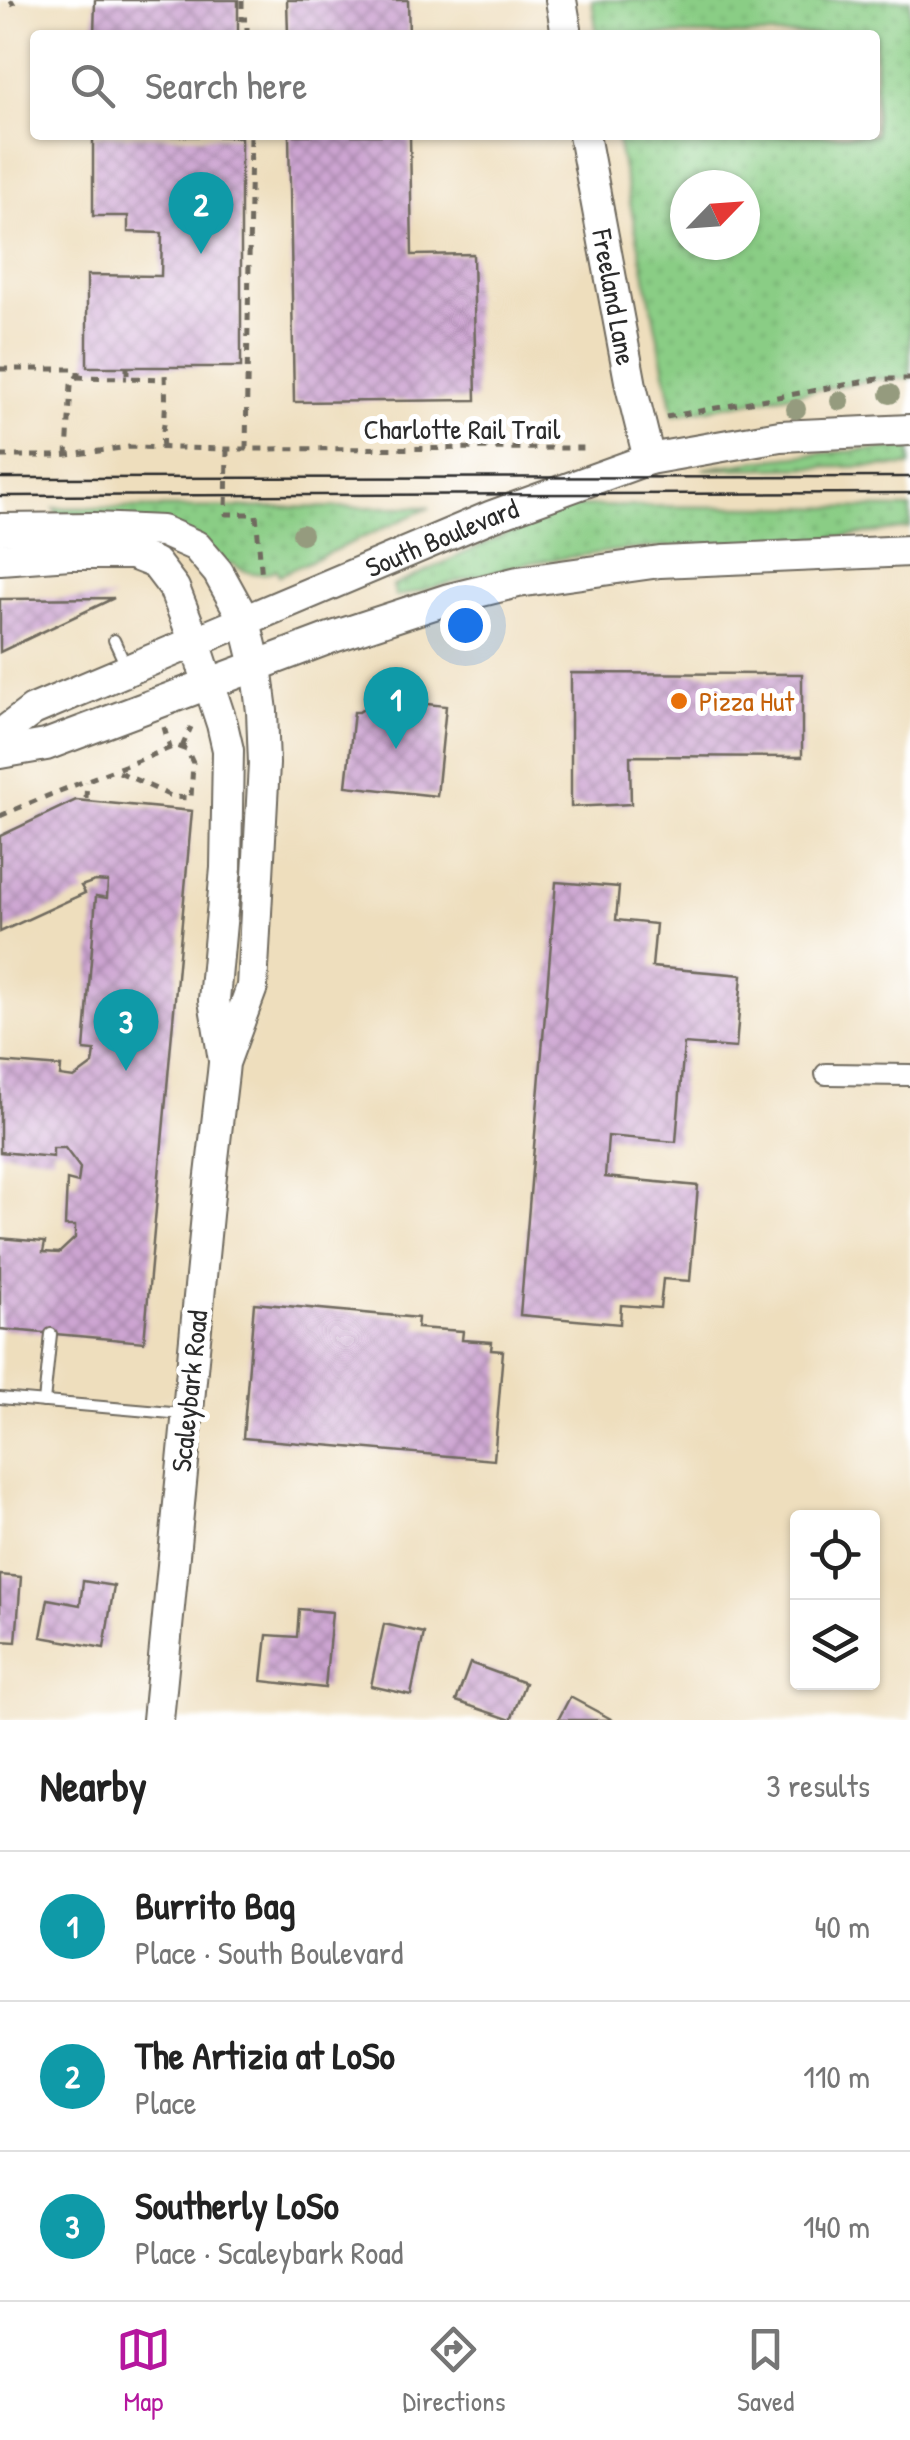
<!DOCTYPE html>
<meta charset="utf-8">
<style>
:root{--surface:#fff;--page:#f6f6f6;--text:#222;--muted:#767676;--line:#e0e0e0;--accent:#b5179e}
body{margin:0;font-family:"Patrick Hand",sans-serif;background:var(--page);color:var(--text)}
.controls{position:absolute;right:30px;bottom:30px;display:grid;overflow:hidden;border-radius:10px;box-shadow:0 2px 8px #0004}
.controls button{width:90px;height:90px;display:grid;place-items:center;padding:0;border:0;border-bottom:2px solid var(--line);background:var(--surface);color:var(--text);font:50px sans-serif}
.compass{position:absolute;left:670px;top:170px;width:90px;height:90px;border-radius:50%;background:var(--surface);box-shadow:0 2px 8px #0004;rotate:65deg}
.you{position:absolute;left:465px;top:625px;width:35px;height:35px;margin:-25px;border:8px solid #fff;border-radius:50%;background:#1a73e8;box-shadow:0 0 0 15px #1a73e833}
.badge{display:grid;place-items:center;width:65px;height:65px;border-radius:50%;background:var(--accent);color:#fff;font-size:32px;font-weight:700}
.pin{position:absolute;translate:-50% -82px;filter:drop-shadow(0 2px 5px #0008)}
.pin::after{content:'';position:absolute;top:52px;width:35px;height:30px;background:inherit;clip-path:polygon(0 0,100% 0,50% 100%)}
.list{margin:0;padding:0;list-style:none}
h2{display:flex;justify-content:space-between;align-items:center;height:130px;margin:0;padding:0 40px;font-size:42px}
h2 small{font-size:32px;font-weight:400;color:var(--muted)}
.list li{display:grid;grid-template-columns:65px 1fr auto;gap:30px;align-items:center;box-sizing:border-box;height:150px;padding:0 40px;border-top:2px solid var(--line)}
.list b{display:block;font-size:38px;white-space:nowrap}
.list p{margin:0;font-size:32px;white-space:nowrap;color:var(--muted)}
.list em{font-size:32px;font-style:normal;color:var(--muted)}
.icon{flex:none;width:55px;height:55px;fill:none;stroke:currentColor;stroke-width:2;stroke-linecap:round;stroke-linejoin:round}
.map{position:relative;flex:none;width:910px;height:1720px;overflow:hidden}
.search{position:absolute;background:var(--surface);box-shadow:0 2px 8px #0004;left:30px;right:30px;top:30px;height:110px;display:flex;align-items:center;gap:25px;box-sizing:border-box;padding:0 35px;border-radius:10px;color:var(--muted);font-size:38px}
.sheet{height:580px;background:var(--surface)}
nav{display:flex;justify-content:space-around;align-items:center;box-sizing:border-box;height:140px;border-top:2px solid var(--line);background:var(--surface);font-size:28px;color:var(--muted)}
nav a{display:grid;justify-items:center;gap:5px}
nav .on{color:var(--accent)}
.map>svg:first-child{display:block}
.grass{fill:url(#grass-dots);stroke:#5a7c58;stroke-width:2.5;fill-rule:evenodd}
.building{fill:url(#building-cross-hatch)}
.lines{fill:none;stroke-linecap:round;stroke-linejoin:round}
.lane-casing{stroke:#6f6a5e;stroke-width:14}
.street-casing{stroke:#6f6a5e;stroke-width:24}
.secondary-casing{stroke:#6f6a5e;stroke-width:34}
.path{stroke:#6f6a5e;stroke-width:5;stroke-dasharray:8 8;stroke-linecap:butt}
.lane{stroke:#fff;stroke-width:10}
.street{stroke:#fff;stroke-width:20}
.secondary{stroke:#fff;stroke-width:30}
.tram{stroke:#2b2b2b;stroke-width:2.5}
.tree{fill:#959b7e}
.food-dot{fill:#e8710a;stroke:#fff;stroke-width:4}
.labels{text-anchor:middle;stroke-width:10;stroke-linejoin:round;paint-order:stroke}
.street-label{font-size:28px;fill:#2b2b2b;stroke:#fff}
.food-label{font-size:28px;fill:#c56008;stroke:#fff;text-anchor:start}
</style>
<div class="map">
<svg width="910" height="1720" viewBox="0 0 910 1720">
<defs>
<pattern id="grass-dots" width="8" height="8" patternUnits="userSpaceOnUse" patternTransform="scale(2.5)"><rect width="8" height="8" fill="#8acd85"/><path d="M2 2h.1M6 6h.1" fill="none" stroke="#77b073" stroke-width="1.8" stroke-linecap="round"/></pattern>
<pattern id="building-cross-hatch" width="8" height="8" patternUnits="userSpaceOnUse" patternTransform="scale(2.5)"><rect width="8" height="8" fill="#cda5d2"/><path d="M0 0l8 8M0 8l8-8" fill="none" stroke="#a787ab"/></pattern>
</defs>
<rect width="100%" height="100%" fill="#fff"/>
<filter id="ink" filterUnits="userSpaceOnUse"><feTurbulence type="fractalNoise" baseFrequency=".01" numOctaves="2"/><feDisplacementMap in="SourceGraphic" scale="20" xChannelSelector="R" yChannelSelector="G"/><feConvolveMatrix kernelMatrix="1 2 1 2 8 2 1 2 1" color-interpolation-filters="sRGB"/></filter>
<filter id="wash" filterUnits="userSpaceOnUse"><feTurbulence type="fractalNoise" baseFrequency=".0048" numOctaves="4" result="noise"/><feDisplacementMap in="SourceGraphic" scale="40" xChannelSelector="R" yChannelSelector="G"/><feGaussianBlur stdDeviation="2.25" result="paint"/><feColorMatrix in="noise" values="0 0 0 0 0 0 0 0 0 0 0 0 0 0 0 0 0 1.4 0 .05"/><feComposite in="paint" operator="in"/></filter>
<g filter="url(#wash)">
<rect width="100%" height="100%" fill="#eedebd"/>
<g class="grass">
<path d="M592 0H910V379H878L674 415 616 135H875V35H597ZM745 185V245H685V185Z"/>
<path d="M910 448V466L703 469C772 457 840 450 910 448Z"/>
<path d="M567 506 910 508V528L809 541 704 544 614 551 529 563 396 597 393 586Z"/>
<path d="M427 507 429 508 279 575 276 569C261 578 245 573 231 563L224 568 209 549 59 518 54 508Z"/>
</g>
<g id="blocks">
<g class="building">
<path d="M95 0H238V35H94Z"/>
<path d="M287 0H408L409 35H288Z"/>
<path d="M93 135 241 137V367H87V275L161 276 162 233 128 232V216H93Z"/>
<path d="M289 135H410L412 255 473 254 476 400 294 402Z"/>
<path d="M114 598 0 652V599Z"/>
<path d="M571 673 802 674V757L630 756 631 804 571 807Z"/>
<path d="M372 698 446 706 437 796 346 786 354 712H359L372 703Z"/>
<path d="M76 800 192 811 144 1342 0 1329V1238L45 1242 43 1252 59 1253 75 1238V1226H65L67 1180 78 1183 80 1168 65 1148H53V1157L0 1152V1062L61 1067 60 1076 74 1078 93 1064 95 1051 84 1050 96 896 107 898 108 882 95 881 81 886 85 893 0 932V836Z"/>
<path d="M556 882 619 887 616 920 656 924 652 967 742 975 736 1048 684 1044 676 1142 608 1136 605 1177 698 1186 690 1281 663 1279 660 1308 621 1305 620 1324 520 1315Z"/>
<path d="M254 1303 418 1318 417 1328 463 1331 462 1340 492 1342 491 1350 503 1351 494 1460 243 1438Z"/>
<path d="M0 1575 21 1577 16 1642 0 1641Z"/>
<path d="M83 1581 114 1586 104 1648 41 1637 48 1599 80 1605Z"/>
<path d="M299 1609 332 1612 325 1688 262 1681 267 1635 297 1637Z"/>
<path d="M384 1624 424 1633 411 1695 371 1686Z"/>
<path d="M470 1663 525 1683 511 1720 456 1701Z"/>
<path d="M570 1697 613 1720H558Z"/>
</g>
</g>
</g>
<g filter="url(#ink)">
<use href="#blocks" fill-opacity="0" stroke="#6f6a5e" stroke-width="2.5"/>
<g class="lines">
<g class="lane-casing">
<g id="lane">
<path d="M114 640 126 666"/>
<path d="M0 1398 183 1414"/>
<path d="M44 1402 51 1334"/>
</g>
</g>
<g class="street-casing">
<path id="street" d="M826 1074 910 1075"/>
</g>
<g class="secondary-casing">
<g id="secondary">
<path d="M561 0 567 35"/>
<path id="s1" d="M584 135 631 386 649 459"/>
<path d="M0 529 94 528 162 531 196 546 218 572 245 621 256 666 262 711 264 764 252 987 224 1063 223 1073 210 1184 158 1720"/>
<path d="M0 559 70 554H132L155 563 174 588 195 642 222 724 228 750 226 868 214 1000 224 1060"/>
<path id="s2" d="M0 735 33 710 492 516 649 459 780 436 910 430"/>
<path d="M0 753 46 745 330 638 449 599 518 582 660 562 910 551"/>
</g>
</g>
<g class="path">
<path d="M11 0 14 5"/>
<path d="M242 0V19H247V35"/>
<path d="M127 367V378L165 379"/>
<path d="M0 369H78V375L71 385 67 455"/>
<path d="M76 377 127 378"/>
<path d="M666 417 878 379H910"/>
<path d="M163 447C161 434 165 424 165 412 166 398 165 382 165 367"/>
<path d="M227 449 226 514H256L262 578"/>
<path d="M246 449 251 135"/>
<path d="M0 456H61L129 447 227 449 591 448"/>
<path d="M164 727 170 748"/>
<path d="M182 747 191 727"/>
<path d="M86 798 87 782"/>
<path d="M0 816C56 791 113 771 170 748L176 746 187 750 193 763 191 798 173 797 115 770"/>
</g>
<use href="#lane" class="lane"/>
<use href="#street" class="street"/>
<use href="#secondary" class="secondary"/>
<g class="tram">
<path d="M0 478 910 477"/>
<path d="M0 496 910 493"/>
</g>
</g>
<g class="tree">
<circle cx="890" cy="394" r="10"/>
<circle cx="840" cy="401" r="10"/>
<circle cx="796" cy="409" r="10"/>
<circle cx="302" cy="534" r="10"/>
</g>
</g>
<circle class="food-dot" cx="679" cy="701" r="10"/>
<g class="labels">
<g class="street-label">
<text dy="10" stroke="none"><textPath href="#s1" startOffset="165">Freeland Lane</textPath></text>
<text x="462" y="439">Charlotte Rail Trail</text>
<text dy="10" stroke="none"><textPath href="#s2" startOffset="485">South Boulevard</textPath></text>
<text transform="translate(189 1391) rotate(-84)" y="10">Scaleybark Road</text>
</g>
<g class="food-label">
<text x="699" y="711">Pizza Hut</text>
</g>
</g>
</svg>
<div class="controls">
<button><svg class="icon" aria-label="locate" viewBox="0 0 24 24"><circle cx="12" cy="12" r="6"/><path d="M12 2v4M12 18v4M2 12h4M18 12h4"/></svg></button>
<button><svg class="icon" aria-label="layers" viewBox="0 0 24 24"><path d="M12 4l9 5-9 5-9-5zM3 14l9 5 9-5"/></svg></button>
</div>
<svg class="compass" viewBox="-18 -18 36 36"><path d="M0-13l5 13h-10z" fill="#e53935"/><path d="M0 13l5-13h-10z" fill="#767676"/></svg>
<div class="you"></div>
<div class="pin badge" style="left:396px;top:749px;background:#0f9aa8">1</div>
<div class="pin badge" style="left:201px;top:254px;background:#0f9aa8">2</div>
<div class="pin badge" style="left:126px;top:1071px;background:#0f9aa8">3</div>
<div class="search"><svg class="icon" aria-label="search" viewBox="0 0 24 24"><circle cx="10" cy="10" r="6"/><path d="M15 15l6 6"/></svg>Search here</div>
</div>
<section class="sheet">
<h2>Nearby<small>3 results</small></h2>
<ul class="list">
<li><span class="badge" style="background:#0f9aa8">1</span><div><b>Burrito Bag</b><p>Place · South Boulevard</p></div><em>40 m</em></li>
<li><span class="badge" style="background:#0f9aa8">2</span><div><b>The Artizia at LoSo</b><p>Place</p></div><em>110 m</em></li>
<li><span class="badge" style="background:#0f9aa8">3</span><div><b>Southerly LoSo</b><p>Place · Scaleybark Road</p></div><em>140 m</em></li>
</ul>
</section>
<nav>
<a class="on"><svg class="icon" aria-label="map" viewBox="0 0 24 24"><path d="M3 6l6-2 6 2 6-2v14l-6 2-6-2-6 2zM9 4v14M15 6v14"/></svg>Map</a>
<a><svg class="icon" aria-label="directions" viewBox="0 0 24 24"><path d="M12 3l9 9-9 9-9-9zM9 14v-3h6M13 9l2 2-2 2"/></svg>Directions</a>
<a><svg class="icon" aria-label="saved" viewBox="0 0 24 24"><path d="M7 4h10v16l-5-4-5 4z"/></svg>Saved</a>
</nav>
